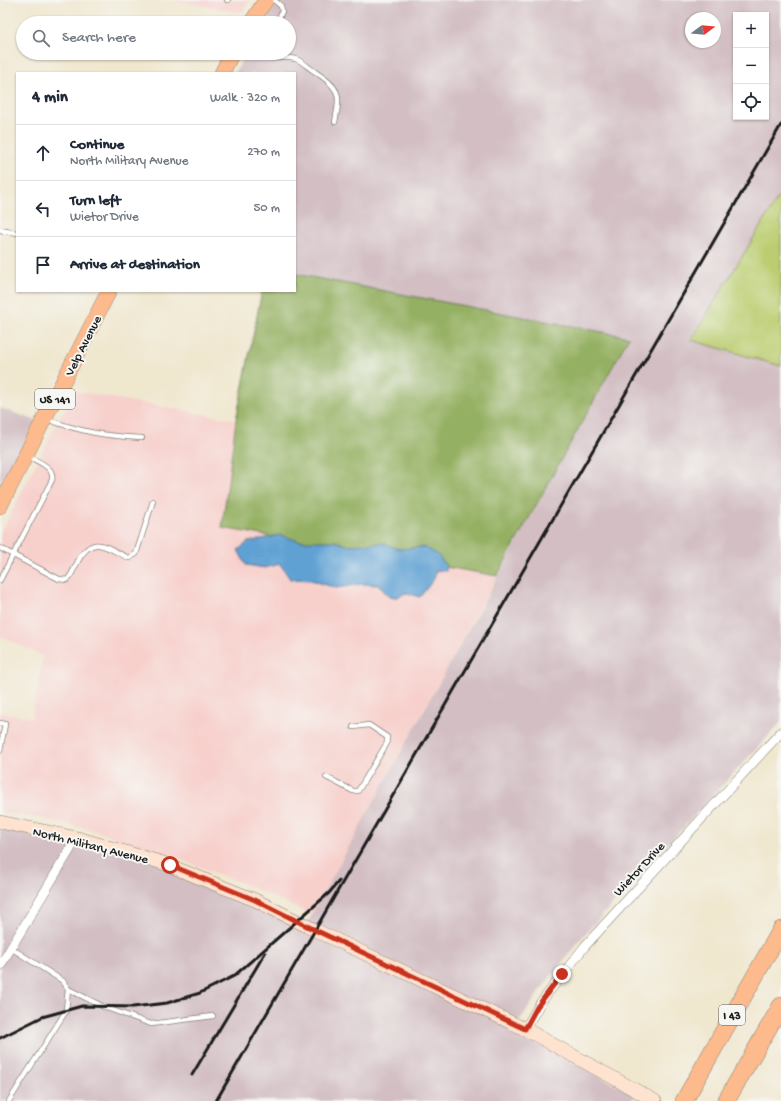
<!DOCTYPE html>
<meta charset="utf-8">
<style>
:root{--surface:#fff;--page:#f6f6f7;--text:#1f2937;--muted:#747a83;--line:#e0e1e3}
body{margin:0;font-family:"Gochi Hand",sans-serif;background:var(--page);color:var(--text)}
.controls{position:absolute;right:12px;top:12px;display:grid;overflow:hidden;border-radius:0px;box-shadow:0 1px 3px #0004}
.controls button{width:36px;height:36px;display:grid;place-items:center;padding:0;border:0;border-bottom:1px solid var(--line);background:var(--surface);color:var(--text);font:20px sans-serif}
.compass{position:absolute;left:685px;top:12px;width:36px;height:36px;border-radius:50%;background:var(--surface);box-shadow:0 1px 3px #0004;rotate:74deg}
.stop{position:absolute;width:12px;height:12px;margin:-9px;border:3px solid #c8321e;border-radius:50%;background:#fff}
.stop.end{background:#c8321e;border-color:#fff;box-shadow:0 1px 4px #0008}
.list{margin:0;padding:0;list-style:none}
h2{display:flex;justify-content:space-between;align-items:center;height:52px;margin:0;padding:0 16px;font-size:17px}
h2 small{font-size:13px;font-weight:400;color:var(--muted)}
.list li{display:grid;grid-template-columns:26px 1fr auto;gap:12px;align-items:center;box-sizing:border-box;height:56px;padding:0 16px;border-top:1px solid var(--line)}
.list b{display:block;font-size:15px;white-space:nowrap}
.list p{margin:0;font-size:13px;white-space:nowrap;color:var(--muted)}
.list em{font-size:13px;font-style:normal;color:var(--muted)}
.icon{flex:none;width:22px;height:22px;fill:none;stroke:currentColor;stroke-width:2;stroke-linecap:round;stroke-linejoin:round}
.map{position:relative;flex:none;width:781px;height:1101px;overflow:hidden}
.search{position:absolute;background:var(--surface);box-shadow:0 1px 3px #0004;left:16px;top:16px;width:280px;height:44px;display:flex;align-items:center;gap:10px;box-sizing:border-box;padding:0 14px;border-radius:22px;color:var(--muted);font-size:15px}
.panel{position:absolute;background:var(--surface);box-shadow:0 1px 3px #0004;left:16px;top:72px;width:280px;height:220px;border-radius:0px}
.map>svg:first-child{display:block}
.built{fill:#f7d0cc}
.industrial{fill:#d2bec3;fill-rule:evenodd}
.green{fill:#bbcd70;stroke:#6c7446}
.forest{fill:#94b062;stroke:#58663f}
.water{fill:#5fa1d3;stroke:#3e5e78}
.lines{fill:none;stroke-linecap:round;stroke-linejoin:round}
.lane-casing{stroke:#868276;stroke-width:6}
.street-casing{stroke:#868276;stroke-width:10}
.secondary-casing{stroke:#868276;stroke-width:14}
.primary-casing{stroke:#868276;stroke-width:16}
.highway-casing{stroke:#868276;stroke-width:18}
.lane{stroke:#fff;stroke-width:4.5}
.street{stroke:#fff;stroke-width:9}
.secondary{stroke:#fee3d1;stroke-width:13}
.primary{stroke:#fcba8d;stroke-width:15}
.highway{stroke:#fcba8d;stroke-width:17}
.rail{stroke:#1c1c1c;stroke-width:3}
.route{stroke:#c8321e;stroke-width:5}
.labels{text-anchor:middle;stroke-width:4;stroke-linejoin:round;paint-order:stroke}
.shield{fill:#f6f6f2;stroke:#5d5d5c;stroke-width:1}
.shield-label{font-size:12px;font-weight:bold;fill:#1c1c1c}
.street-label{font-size:13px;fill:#1c1c1c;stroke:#f6f6f2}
</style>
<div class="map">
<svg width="781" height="1101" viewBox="0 0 781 1101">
<rect width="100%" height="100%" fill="#f6f6f2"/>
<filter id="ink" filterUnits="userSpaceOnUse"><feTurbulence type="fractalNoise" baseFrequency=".025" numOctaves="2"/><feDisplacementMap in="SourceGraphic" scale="8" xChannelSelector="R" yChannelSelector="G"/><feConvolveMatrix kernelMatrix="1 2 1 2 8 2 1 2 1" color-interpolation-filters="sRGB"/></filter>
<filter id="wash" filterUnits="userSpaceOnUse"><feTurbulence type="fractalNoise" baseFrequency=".012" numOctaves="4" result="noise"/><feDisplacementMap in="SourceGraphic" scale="16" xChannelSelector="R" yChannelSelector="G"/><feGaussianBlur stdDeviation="0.9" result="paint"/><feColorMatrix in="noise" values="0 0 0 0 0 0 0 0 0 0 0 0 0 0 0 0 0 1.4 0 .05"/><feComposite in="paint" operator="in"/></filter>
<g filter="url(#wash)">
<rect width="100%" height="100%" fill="#f0e7cf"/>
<g class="built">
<path d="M174 0H250L242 13Z"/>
<path d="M74 391 236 420 222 528 497 576 312 915 249 886 158 851 92 830 45 819 0 812V712L32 718 43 656 0 636V534Z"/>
</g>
<g class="industrial">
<path d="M279 0H781V193L692 340 781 366V722L582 937 545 984 512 1031 635 1095 631 1101H0V822L163 863 306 925 629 338 295 274V73H235L246 53H289V23H264ZM736 15H766V117H736ZM691 18H715V42H691Z"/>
<path d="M0 408 43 423 0 506Z"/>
</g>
<path class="green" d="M781 193V366L691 340Z"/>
<path class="forest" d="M295 274 629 337 497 576 222 528 236 420 262 291H295Z"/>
<path class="water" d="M280 535 299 541H335L347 545 384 543 398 549 425 547 438 555 446 566V571L436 570 434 579 420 597 406 593 397 597H389L379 585 362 584 336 588 311 580 290 579 280 564 265 568 246 565 238 550 248 542Z"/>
</g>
<g filter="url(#ink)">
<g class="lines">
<g class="lane-casing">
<g id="lane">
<path d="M227 0H228"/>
<path d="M274 0 281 6 282 11 277 23"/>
<path d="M257 53C274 62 281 55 296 59 302 61 309 68 314 71 340 89 341 92 335 122"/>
<path d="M0 230 17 233"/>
<path d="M46 419C82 432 104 436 142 438"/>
<path d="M0 548 59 579 67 580C72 575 75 567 78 561 94 532 107 549 129 558L136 554 153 501"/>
<path d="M0 580 52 480C55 467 38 462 28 456"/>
<path d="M0 723 5 724 0 751"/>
<path d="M326 777 353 791H358L387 743V737L369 725 353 727"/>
<path d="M68 989 104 1007 151 1024 213 1016"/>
<path d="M9 1101 66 1011 68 989 63 981 11 948"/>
</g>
</g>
<g class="street-casing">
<g id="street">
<path d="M0 966 77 838"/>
<path d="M525 1029 541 1002 585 946 781 732"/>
</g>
</g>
<g class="secondary-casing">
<path id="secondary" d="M0 822 77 838 163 863 255 900 315 930 525 1029 655 1101"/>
</g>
<g class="primary-casing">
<g id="primary">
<path d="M251 23 266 0"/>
<path d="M222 73 232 53"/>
<path d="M0 506 109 291"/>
</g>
</g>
<g class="highway-casing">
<g id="highway">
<path d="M684 1101 781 930"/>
<path d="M726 1101 781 1006"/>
</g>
</g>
<use href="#lane" class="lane"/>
<use href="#street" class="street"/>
<use href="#secondary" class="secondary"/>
<use href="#primary" class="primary"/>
<use href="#highway" class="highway"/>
<g class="rail">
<path d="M0 1038 42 1017 82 1006 133 1007 167 1003 200 993 234 976 329 893 339 881"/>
<path d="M192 1075 265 953"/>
<path d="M216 1101 781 125"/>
</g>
</g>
</g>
<g class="lines" filter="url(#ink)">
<path class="route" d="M170 865 255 900 315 930 525 1029 537 1007 562 974"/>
</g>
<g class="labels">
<g class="shield">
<rect x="35" y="389" width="40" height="20" rx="3"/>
<rect x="719" y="1005" width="26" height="20" rx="3"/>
</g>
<g class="shield-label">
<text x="55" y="403">US 141</text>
<text x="732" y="1019">I 43</text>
</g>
<g class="street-label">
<text transform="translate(82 345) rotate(-63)" y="5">Velp Avenue</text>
<text transform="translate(91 844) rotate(14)" y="5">North Military Avenue</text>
<text transform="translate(638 868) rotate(-47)" y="5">Wietor Drive</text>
</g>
</g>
</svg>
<div class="controls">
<button>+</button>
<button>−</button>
<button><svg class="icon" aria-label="locate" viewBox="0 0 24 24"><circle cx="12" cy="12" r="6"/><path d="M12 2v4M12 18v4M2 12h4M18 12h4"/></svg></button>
</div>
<svg class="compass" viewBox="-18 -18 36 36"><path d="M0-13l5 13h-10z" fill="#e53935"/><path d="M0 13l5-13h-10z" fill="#747a83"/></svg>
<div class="stop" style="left:170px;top:865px"></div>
<div class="stop end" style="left:562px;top:974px"></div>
<div class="search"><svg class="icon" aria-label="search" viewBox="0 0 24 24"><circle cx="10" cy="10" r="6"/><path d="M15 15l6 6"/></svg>Search here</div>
<section class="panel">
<h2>4 min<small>Walk · 320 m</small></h2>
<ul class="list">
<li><svg class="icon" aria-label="ahead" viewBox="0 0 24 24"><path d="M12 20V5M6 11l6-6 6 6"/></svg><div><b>Continue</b><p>North Military Avenue</p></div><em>270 m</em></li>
<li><svg class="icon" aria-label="left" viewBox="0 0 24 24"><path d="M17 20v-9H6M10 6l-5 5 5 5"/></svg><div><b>Turn left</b><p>Wietor Drive</p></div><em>50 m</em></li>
<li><svg class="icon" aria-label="arrive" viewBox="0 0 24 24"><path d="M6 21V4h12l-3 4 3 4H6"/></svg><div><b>Arrive at destination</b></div></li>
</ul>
</section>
</div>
